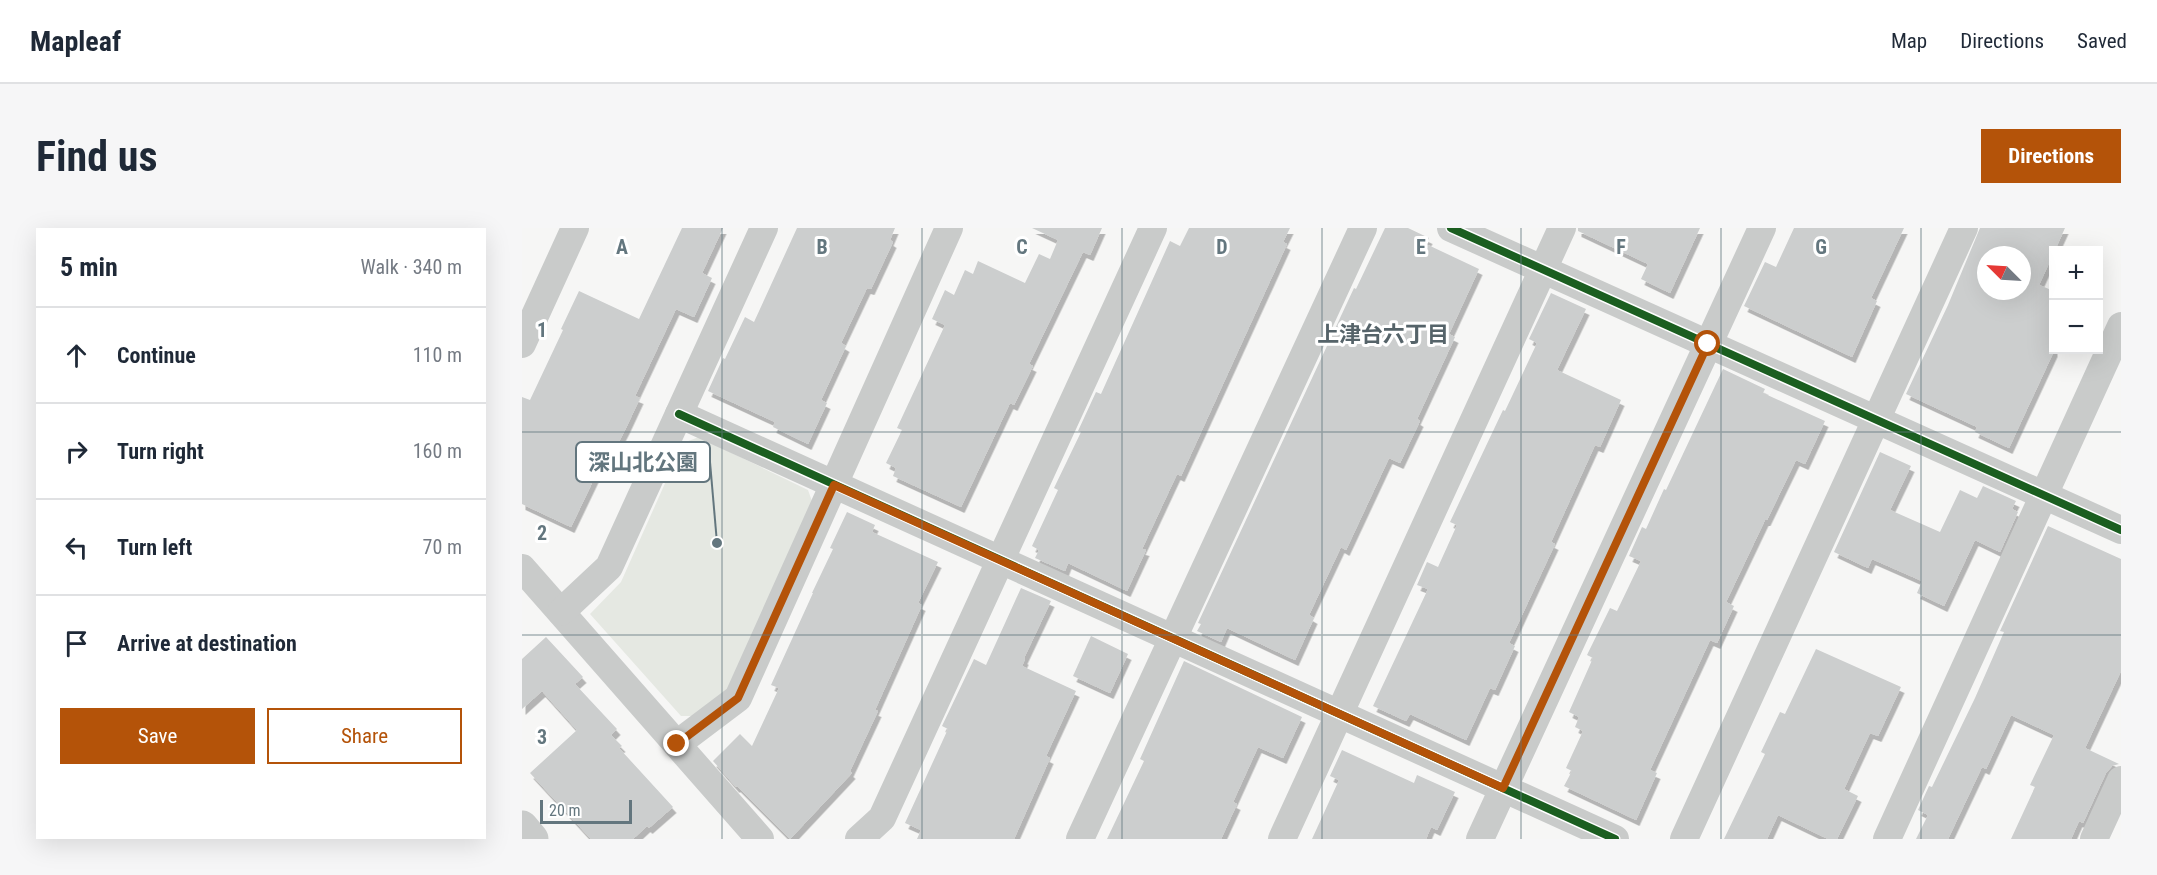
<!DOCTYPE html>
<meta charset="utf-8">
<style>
:root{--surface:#fff;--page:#f6f6f7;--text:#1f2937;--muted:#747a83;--line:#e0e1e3;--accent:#b45309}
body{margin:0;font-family:"Roboto Condensed","Noto Sans JP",sans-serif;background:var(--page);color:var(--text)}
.controls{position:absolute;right:18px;top:18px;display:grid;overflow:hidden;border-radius:0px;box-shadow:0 6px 24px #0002}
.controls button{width:54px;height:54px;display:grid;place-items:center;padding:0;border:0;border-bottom:2px solid var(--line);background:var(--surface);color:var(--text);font:30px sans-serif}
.compass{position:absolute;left:1455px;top:18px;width:54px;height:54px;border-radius:50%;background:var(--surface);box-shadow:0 6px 24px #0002;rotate:294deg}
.scale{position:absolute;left:18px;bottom:15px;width:92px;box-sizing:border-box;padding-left:6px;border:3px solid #63767e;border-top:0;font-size:16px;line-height:21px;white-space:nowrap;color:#63767e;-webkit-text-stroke:4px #fff;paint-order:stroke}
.stop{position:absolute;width:18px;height:18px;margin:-14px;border:4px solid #b45309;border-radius:50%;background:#fff}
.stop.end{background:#b45309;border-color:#fff;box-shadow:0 2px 6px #0008}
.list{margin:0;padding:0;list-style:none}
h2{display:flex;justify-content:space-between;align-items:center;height:78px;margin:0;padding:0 24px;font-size:26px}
h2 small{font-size:20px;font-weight:400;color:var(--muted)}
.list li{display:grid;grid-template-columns:39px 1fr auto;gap:18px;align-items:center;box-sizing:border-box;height:96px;padding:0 24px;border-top:2px solid var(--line)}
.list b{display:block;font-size:22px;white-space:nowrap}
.list em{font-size:20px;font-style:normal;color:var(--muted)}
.actions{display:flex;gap:12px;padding:18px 24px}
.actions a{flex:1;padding:14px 0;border:2px solid var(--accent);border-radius:0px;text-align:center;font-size:21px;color:var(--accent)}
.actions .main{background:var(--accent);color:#fff}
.icon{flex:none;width:33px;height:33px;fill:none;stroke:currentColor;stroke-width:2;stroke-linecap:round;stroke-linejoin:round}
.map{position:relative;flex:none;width:1599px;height:611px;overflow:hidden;border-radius:0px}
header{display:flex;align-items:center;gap:36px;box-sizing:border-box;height:84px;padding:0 30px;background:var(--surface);border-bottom:2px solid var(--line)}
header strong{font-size:28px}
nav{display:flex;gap:33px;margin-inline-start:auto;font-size:21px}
.intro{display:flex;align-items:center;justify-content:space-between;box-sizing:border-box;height:144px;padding:0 36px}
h1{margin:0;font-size:42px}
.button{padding:15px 27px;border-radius:0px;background:var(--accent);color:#fff;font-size:21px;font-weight:700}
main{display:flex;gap:36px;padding:0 36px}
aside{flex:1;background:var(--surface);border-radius:0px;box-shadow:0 6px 24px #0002}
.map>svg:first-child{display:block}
.green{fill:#e5e8e2}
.building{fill:#cccece;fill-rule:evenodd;filter:url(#shadow)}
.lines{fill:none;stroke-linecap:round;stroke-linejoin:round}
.minor{stroke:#c9cbca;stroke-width:28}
.tertiary{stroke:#c9cbca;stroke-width:33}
.cycleway-casing{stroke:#fff;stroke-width:11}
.cycleway{stroke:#1b5e20;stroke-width:8}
.route{stroke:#b45309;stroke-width:8}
.grid{fill:none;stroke:#63767e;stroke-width:1.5;stroke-opacity:0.55}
.labels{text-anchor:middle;stroke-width:6;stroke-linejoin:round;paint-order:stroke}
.neighbourhood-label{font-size:22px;font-weight:bold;fill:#556369;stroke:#fff}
.grid-label{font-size:20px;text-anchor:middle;font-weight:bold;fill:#63767e;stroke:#fff;stroke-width:6;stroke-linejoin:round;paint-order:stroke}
.leader{fill:none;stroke:#63767e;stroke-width:2}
.callout-dot{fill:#63767e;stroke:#fff;stroke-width:2}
.callout{fill:#fff;stroke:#63767e;stroke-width:2}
.callout-label{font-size:22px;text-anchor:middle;font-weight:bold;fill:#63767e}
</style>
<header>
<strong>Mapleaf</strong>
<nav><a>Map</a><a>Directions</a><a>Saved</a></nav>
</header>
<div class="intro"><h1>Find us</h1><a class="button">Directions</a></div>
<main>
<aside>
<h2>5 min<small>Walk · 340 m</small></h2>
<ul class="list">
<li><svg class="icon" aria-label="ahead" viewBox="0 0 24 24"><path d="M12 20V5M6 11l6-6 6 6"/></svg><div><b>Continue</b></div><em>110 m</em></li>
<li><svg class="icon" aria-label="right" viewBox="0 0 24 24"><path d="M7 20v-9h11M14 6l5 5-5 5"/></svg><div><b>Turn right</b></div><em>160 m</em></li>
<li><svg class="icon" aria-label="left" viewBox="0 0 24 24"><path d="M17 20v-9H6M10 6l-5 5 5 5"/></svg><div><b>Turn left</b></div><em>70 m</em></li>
<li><svg class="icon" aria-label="arrive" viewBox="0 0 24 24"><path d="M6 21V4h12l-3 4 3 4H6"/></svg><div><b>Arrive at destination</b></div></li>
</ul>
<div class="actions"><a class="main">Save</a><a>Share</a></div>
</aside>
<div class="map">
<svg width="1599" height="611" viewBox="0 0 1599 611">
<defs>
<filter id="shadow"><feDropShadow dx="3.5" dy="6" stdDeviation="0" flood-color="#0004"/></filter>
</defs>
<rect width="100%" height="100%" fill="#f6f6f5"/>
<path class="green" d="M177 209 286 262 291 276 208 460 171 488H159L68 386 99 354 161 215Z"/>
<g class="building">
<path d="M160 0H201L180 45 190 50 172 89 154 81 113 168 118 170 104 200 87 233 82 230 49 299 0 276V169L8 172 41 102 39 101 57 63 117 91Z"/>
<path d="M275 0H373L368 12 371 14 349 61 345 60 319 115 324 118 299 172 305 175 286 216 251 199 253 194 186 163 201 130 203 131 223 89 232 94Z"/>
<path d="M510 0H580L568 27 561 24 507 136 511 138 492 177 488 175 439 279 371 248 374 240 364 235 380 202 375 200 423 97 410 91 423 62 432 67 443 42 451 46 456 33 503 55 517 26 528 31 536 12Z"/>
<path d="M667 0H768L761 14 765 16 659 248 655 246 620 321 624 322 605 363 546 335 543 343 513 330 517 322 510 318 536 262 532 260 559 204 556 203 574 164 579 166 648 13 658 18Z"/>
<path d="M863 0H886L907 10 904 16 957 41 927 106 933 109 895 191 898 193 878 235 867 230 824 322 819 319 787 387 792 390 773 432 705 400 699 414 675 403 679 396 676 395 832 60 834 61Z"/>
<path d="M1056 0H1178L1148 65 1119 51 1126 36 1056 3Z"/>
<path d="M1272 0H1382L1349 70 1355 73 1330 129 1222 78 1243 34 1254 39Z"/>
<path d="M1458 0H1543L1517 57 1532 63V123L1487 220 1453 204 1455 199 1384 166 1426 77ZM1464 27H1500V63H1464Z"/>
<path d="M1029 65 1064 81 1035 142 1099 172 1078 219 1073 217 1029 314 1033 316 987 415 993 418 973 462 968 460 944 512 888 486 884 493 851 478 906 361 895 357 905 334 916 339 935 297 928 294 981 182 983 183 1015 115 1007 111Z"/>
<path d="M1201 141 1243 161 1241 165 1303 193 1283 236 1274 232 1245 292H1243L1204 374 1212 378 1195 415 1188 412 1128 542 1135 545 1114 592 1042 558 1050 543 1044 540 1061 503 1053 499 1057 489 1047 484 1071 430 1065 427 1088 380 1095 383 1119 333 1107 328 1120 299 1124 301 1142 261 1144 262Z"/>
<path d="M1358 224 1389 238 1368 282 1418 304 1438 262 1455 270 1461 258 1494 273 1490 281 1496 284 1478 324 1453 312 1422 378 1395 365 1400 353 1350 331 1346 340 1312 324Z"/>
<path d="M325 284 353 297 350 304 416 334 396 375 400 377 353 482 356 483 328 543 330 545 268 611 215 558 214 559 191 533 218 506 230 518 257 460 249 457 291 365H290L311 321 308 320Z"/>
<path d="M1526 298 1599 331V443L1563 520 1597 536 1590 538 1584 545 1561 595 1557 593 1549 611H1489L1513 559 1508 557 1532 507 1489 487 1464 541 1460 539 1426 611H1394L1406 587 1396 582 1407 558 1410 559 1453 470 1482 404 1478 403Z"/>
<path d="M499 360 529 373 502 430 503 431 500 438 554 463 524 528 528 530 492 611H395L399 602 383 595 426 501 420 498 452 431 464 437Z"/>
<path d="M569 408 606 426 588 465 551 448Z"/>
<path d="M24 409 61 449 53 456 95 501 89 507 100 518 97 520 151 579 127 600 125 598 111 611H69L8 545 55 502 20 463 0 481V431Z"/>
<path d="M1294 421 1379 459 1356 508 1348 505 1322 561 1336 568 1315 611H1306L1256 587 1245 611H1202L1243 526 1239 524 1258 484 1263 486Z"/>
<path d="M662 433 780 489 761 530 736 519 711 574 715 576 699 611H585L622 533 618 531Z"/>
<path d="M820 522 892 555 895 547 933 564 915 602 909 599 904 611H790L817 552 808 548Z"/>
</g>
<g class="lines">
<g class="minor">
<path d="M929 0 1599 302"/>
<path d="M0 116 53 0"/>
<path d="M157 186 1093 611"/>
<path d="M0 340 238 611"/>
<path d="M39 384 87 339 242 0"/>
<path d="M155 516 216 470 427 0"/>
<path d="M337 611 360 590 631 0"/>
<path d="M558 611 841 0"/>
<path d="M760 611 1040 0"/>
<path d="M958 611 1240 0"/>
<path d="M1162 611 1442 0"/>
<path d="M1365 611 1599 98"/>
<path d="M1572 611 1599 552"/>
</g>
<path class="tertiary" d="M0 599 10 611"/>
<g class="cycleway-casing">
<g id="cycleway">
<path d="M929 0 1599 302"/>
<path d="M157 186 1093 611"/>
</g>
</g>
<use href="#cycleway" class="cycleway"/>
</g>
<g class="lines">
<path class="route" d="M155 516 216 470 312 257 981 560 1186 116"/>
</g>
<path class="grid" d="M200 0V611M400 0V611M600 0V611M800 0V611M999 0V611M1199 0V611M1399 0V611M0 204H1599M0 407H1599"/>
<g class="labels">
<g class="neighbourhood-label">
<text x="861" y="114">上津台六丁目</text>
</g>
</g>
<g class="grid-label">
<text x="100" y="26">A</text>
<text x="300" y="26">B</text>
<text x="500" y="26">C</text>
<text x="700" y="26">D</text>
<text x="899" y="26">E</text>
<text x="1099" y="26">F</text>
<text x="1299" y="26">G</text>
<text x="20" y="109">1</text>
<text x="20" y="312">2</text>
<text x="20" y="516">3</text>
</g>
<path class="leader" d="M195 315L188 234"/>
<circle class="callout-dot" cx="195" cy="315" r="6"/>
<rect class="callout" x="54" y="214" width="134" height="40" rx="6"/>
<g class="callout-label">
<text x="121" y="242">深山北公園</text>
</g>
</svg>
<div class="controls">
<button>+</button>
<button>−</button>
</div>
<svg class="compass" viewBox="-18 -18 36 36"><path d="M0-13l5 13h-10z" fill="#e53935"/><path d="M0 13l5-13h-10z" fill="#747a83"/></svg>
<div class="scale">20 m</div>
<div class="stop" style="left:1186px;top:116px"></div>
<div class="stop end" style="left:155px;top:516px"></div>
</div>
</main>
